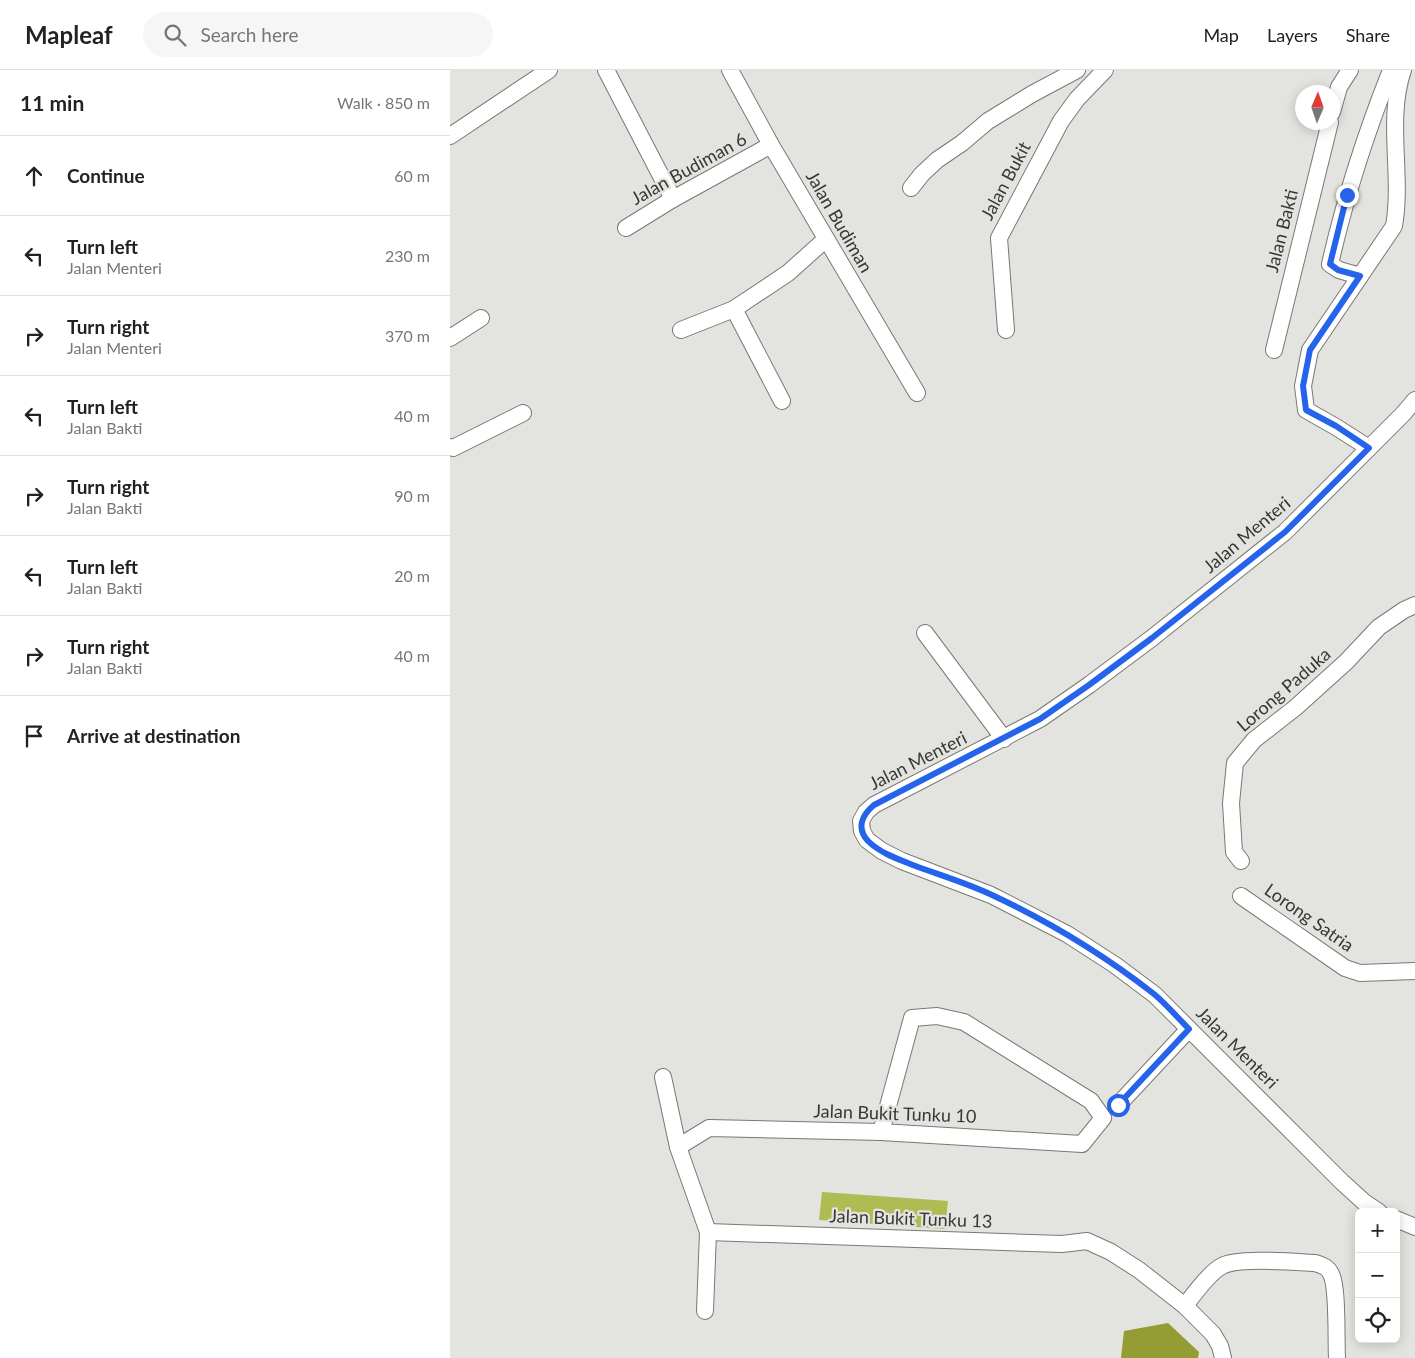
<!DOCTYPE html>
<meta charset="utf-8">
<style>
:root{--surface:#fff;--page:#f6f6f6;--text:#222;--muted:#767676;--line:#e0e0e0}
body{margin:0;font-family:Lato,sans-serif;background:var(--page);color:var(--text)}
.controls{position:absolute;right:15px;bottom:15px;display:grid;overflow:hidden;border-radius:8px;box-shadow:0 2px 12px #0003}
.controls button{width:45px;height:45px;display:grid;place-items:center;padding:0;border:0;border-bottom:1px solid var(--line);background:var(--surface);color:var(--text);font:25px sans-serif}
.compass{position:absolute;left:845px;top:15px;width:45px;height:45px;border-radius:50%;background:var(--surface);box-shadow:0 2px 12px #0003;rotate:2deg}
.stop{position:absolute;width:15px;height:15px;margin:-11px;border:4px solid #2563eb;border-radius:50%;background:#fff}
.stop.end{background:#2563eb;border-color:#fff;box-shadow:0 1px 5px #0008}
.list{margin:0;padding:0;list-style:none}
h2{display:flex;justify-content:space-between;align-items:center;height:65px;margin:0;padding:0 20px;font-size:21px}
h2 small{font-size:16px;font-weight:400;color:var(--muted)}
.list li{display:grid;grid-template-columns:32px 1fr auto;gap:15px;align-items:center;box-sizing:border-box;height:80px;padding:0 20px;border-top:1px solid var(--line)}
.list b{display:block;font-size:19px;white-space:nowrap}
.list p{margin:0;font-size:16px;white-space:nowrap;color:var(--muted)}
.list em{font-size:16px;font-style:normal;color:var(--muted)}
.icon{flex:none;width:28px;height:28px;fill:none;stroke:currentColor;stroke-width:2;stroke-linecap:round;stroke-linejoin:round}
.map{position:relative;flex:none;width:965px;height:1288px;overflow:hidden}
header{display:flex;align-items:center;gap:30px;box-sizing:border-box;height:70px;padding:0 25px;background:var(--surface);border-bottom:1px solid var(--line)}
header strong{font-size:24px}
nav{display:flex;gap:28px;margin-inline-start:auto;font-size:18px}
.search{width:350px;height:45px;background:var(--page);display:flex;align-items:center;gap:12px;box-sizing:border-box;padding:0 18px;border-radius:28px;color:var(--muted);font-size:19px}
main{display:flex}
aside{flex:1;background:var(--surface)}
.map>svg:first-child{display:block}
.water{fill:#939d33}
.building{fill:#afbb53}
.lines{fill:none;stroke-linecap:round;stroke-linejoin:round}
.minor-casing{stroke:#787875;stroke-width:18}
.minor{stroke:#fff;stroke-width:16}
.route{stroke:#2563eb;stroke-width:6}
.labels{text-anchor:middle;stroke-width:4.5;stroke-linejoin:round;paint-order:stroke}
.street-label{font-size:18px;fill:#373736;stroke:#e3e3df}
</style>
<header>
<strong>Mapleaf</strong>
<div class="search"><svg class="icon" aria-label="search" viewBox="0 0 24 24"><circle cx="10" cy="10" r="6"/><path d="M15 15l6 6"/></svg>Search here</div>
<nav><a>Map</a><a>Layers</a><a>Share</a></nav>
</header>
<main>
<aside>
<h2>11 min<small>Walk · 850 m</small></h2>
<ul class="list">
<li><svg class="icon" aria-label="ahead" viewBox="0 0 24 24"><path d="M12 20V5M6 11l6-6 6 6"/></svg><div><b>Continue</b></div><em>60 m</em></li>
<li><svg class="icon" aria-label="left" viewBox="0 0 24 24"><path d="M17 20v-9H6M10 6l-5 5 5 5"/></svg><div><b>Turn left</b><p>Jalan Menteri</p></div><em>230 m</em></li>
<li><svg class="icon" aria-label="right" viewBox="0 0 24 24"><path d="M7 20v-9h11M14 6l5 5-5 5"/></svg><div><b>Turn right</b><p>Jalan Menteri</p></div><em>370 m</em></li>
<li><svg class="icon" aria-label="left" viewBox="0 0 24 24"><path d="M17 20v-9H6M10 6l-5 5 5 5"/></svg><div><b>Turn left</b><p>Jalan Bakti</p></div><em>40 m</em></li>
<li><svg class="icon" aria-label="right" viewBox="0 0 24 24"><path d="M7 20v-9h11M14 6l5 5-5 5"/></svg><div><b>Turn right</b><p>Jalan Bakti</p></div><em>90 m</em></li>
<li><svg class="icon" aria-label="left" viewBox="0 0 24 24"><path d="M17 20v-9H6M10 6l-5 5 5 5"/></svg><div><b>Turn left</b><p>Jalan Bakti</p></div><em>20 m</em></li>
<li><svg class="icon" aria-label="right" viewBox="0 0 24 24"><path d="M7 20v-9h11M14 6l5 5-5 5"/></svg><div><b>Turn right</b><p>Jalan Bakti</p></div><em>40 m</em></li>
<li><svg class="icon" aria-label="arrive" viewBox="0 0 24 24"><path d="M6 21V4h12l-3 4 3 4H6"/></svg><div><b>Arrive at destination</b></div></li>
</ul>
</aside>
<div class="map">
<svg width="965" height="1288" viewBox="0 0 965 1288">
<rect width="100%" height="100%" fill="#e3e3df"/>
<path class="water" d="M718 1253 749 1282 748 1288H671L674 1261Z"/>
<path class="building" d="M372 1122 498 1131 495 1159 369 1150Z"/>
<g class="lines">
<g class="minor-casing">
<g id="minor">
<path d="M156 0 223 129"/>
<path d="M280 0 321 75 467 323"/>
<path d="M882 42 889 17 900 0"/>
<path d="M0 66 99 0"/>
<path d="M461 118 472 104 487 90 512 73 538 51 582 24 627 0"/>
<path d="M176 158 223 129 321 75"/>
<path d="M910 206 889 200 880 194C895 128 916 63 941 0"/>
<path d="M284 239 332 331"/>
<path d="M231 260 284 239 338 203 376 169"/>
<path d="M556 260 549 168 611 51 627 29 655 0"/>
<path d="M0 268 31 248"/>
<path d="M824 280 880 52"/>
<path d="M0 377 3 378 73 343"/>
<path d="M919 378 886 357 856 340 853 316 860 280 944 156C953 105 936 50 953 0"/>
<path d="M475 563 554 669"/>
<path d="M791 791 784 782 781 733 785 693 804 670 845 638 896 592 929 557 954 540 965 535"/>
<path d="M791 826 895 898 910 903 965 901"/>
<path d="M213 1007 228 1077 258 1162 255 1241"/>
<path d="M668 1035 739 959"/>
<path d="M228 1077 259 1058 431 1062 632 1074 653 1048 641 1031 514 952 487 946 462 948 431 1062"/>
<path d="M929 1142 914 1132 892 1112 705 925 665 895 617 864 541 825 452 791 432 781 417 770 412 761 411 751 416 742 424 735 590 649 639 615 702 568 835 462 953 344 965 330"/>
<path d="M946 1149 965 1157"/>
<path d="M258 1162 612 1174 637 1171 661 1182 689 1200 735 1236 763 1264 770 1276 773 1288"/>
<path d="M735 1236C743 1225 760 1202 772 1196 788 1187 845 1192 865 1193 872 1195 878 1197 881 1204 888 1216 886 1271 887 1288"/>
</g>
</g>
<use href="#minor" class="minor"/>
</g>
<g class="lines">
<path class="route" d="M668 1035 739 959C727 947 716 934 704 924 654 885 600 852 542 825 519 814 493 806 468 797 451 790 431 784 418 771 406 758 412 745 424 735L590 649 639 615 702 568 835 462 919 378 886 356 856 340 853 316 860 280 910 206 888 200 880 194 897 125"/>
</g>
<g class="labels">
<g class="street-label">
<text transform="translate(239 99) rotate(-29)" y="6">Jalan Budiman 6</text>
<text transform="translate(556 111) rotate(-62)" y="6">Jalan Bukit</text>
<text transform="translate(389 152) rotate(60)" y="6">Jalan Budiman</text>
<text transform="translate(832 161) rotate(-76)" y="6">Jalan Bakti</text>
<text transform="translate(797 465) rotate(-40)" y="6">Jalan Menteri</text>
<text transform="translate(834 620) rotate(-41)" y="6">Lorong Paduka</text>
<text transform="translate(468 691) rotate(-27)" y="6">Jalan Menteri</text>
<text transform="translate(859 848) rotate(35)" y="6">Lorong Satria</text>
<text transform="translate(787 978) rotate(45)" y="6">Jalan Menteri</text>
<text transform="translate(445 1044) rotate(2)" y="6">Jalan Bukit Tunku 10</text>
<text transform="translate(461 1149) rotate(2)" y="6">Jalan Bukit Tunku 13</text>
</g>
</g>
</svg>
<div class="controls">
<button>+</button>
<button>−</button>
<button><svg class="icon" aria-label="locate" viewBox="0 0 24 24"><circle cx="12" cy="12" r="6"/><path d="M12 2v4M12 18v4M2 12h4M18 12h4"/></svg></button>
</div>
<svg class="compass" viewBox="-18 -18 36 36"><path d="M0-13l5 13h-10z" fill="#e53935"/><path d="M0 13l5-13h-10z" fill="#767676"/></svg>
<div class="stop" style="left:668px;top:1035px"></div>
<div class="stop end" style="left:897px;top:125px"></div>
</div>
</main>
